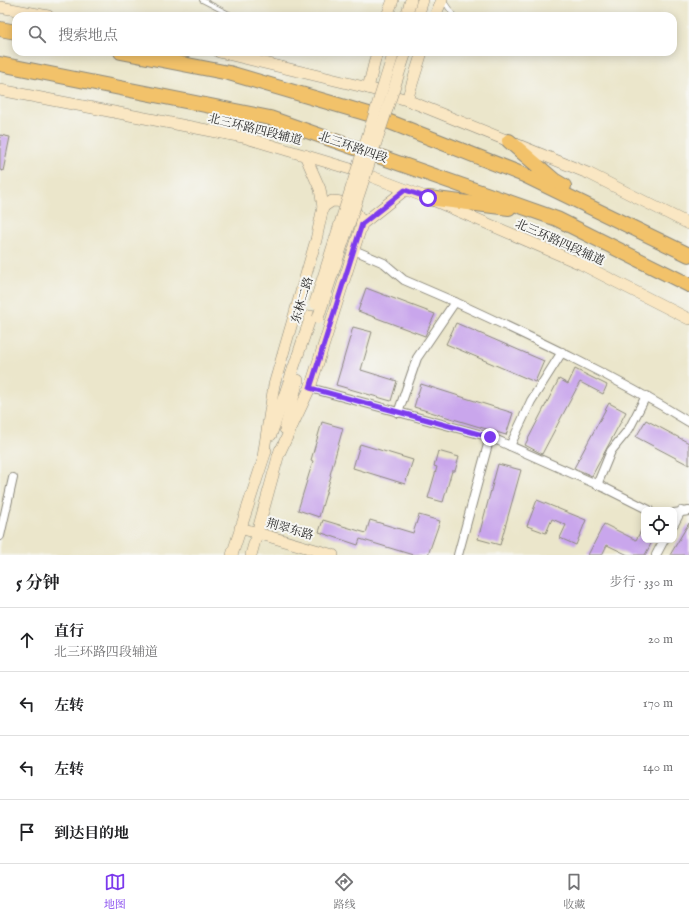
<!DOCTYPE html>
<html lang="zh">
<meta charset="utf-8">
<style>
:root{--surface:#fff;--page:#f2f2f2;--text:#202124;--muted:#757577;--line:#e0e0e0;--accent:#7c3aed}
body{margin:0;font-family:"IM FELL English","Noto Serif SC",serif;background:var(--page);color:var(--text)}
.controls{position:absolute;right:12px;bottom:12px;display:grid;overflow:hidden;border-radius:8px;box-shadow:0 2px 10px #0003}
.controls button{width:36px;height:36px;display:grid;place-items:center;padding:0;border:0;border-bottom:1px solid var(--line);background:var(--surface);color:var(--text);font:20px sans-serif}
.stop{position:absolute;width:12px;height:12px;margin:-9px;border:3px solid #7c3aed;border-radius:50%;background:#fff}
.stop.end{background:#7c3aed;border-color:#fff;box-shadow:0 1px 4px #0008}
.list{margin:0;padding:0;list-style:none}
h2{display:flex;justify-content:space-between;align-items:center;height:52px;margin:0;padding:0 16px;font-size:17px}
h2 small{font-size:13px;font-weight:400;color:var(--muted)}
.list li{display:grid;grid-template-columns:26px 1fr auto;gap:12px;align-items:center;box-sizing:border-box;height:64px;padding:0 16px;border-top:1px solid var(--line)}
.list b{display:block;font-size:15px;white-space:nowrap}
.list p{margin:0;font-size:13px;white-space:nowrap;color:var(--muted)}
.list em{font-size:13px;font-style:normal;color:var(--muted)}
.icon{flex:none;width:22px;height:22px;fill:none;stroke:currentColor;stroke-width:2;stroke-linecap:round;stroke-linejoin:round}
.map{position:relative;flex:none;width:689px;height:555px;overflow:hidden}
.search{position:absolute;background:var(--surface);box-shadow:0 2px 10px #0003;left:12px;right:12px;top:12px;height:44px;display:flex;align-items:center;gap:10px;box-sizing:border-box;padding:0 14px;border-radius:12px;color:var(--muted);font-size:15px}
.sheet{height:308px;background:var(--surface)}
nav{display:flex;justify-content:space-around;align-items:center;box-sizing:border-box;height:56px;border-top:1px solid var(--line);background:var(--surface);font-size:11px;color:var(--muted)}
nav a{display:grid;justify-items:center;gap:2px}
nav .on{color:var(--accent)}
.map>svg:first-child{display:block}
.building{fill:#c9a6ec}
.lines{fill:none;stroke-linecap:round;stroke-linejoin:round}
.lane-casing{stroke:#8b887b;stroke-width:5.5}
.street-casing{stroke:#8b887b;stroke-width:10}
.secondary-casing{stroke:#8b887b;stroke-width:12}
.highway-casing{stroke:#8b887b;stroke-width:16}
.lane{stroke:#fff;stroke-width:4}
.street{stroke:#fff;stroke-width:8}
.secondary{stroke:#fae7c3;stroke-width:11}
.highway{stroke:#f2c26a;stroke-width:14}
.secondary-bridge-casing{stroke:#8b887b;stroke-width:12;stroke-linecap:butt}
.secondary-bridge{stroke:#fae7c3;stroke-width:11}
.route{stroke:#7c3aed;stroke-width:5}
.labels{text-anchor:middle;stroke-width:4;stroke-linejoin:round;paint-order:stroke}
.street-label{font-size:12px;fill:#2b2b2b;stroke:#f6f6f2}
</style>
<div class="map">
<svg width="689" height="555" viewBox="0 0 689 555">
<rect width="100%" height="100%" fill="#f6f6f2"/>
<filter id="ink" filterUnits="userSpaceOnUse"><feTurbulence type="fractalNoise" baseFrequency=".025" numOctaves="2"/><feDisplacementMap in="SourceGraphic" scale="8" xChannelSelector="R" yChannelSelector="G"/><feConvolveMatrix kernelMatrix="1 2 1 2 8 2 1 2 1" color-interpolation-filters="sRGB"/></filter>
<filter id="wash" filterUnits="userSpaceOnUse"><feTurbulence type="fractalNoise" baseFrequency=".012" numOctaves="4" result="noise"/><feDisplacementMap in="SourceGraphic" scale="16" xChannelSelector="R" yChannelSelector="G"/><feGaussianBlur stdDeviation="0.9" result="paint"/><feColorMatrix in="noise" values="0 0 0 0 0 0 0 0 0 0 0 0 0 0 0 0 0 1.4 0 .05"/><feComposite in="paint" operator="in"/></filter>
<g filter="url(#wash)">
<rect width="100%" height="100%" fill="#ebe6cb"/>
<g id="blocks">
<g class="building">
<path d="M0 135 10 137 3 171 0 170Z"/>
<path d="M366 288 435 314 425 336 358 311Z"/>
<path d="M456 323 544 361 535 382 446 344Z"/>
<path d="M353 327 372 332 361 370 397 381 391 401 336 385Z"/>
<path d="M575 369 607 385 603 394 580 382 542 454 525 445 559 379 568 384Z"/>
<path d="M421 384 513 413 506 435 414 407Z"/>
<path d="M609 403 626 412 592 476 574 468Z"/>
<path d="M646 420 689 443V465L636 437Z"/>
<path d="M322 422 343 428 330 475 331 476 319 517 298 510 313 461 311 460Z"/>
<path d="M360 444 413 460 405 484 353 468Z"/>
<path d="M438 451 459 457 455 471H452L443 502 428 498 437 467 434 466Z"/>
<path d="M498 464 521 470 500 545 478 539Z"/>
<path d="M537 500 586 520 576 545 560 538 566 525 552 519 546 533 527 526Z"/>
<path d="M419 515 440 521 428 555H413L360 539 358 545 319 532 323 520 366 533 370 520 413 533Z"/>
<path d="M689 523V555H670Z"/>
<path d="M604 524 636 540 644 525V540H653L645 555H628L607 545 602 555H588Z"/>
</g>
</g>
</g>
<g filter="url(#ink)">
<use href="#blocks" fill-opacity="0" stroke="#8b887b" stroke-width="1"/>
<g class="lines">
<g class="lane-casing">
<g id="lane">
<path d="M202 0 233 16"/>
<path d="M443 0 454 16"/>
<path d="M257 52V61"/>
</g>
</g>
<g class="street-casing">
<g id="street">
<path d="M354 250 384 263 404 280 455 302"/>
<path d="M310 388 490 437 458 555"/>
<path d="M398 413 417 358 455 302C535 339 614 376 689 422"/>
<path d="M490 437 605 488 649 510"/>
<path d="M510 446 531 401 562 352"/>
<path d="M597 485 611 451 629 429 646 396"/>
<path d="M674 513 689 511"/>
<path d="M674 524 681 511"/>
<path d="M0 536 13 478"/>
<path d="M656 555 664 540"/>
</g>
</g>
<g class="secondary-casing">
<g id="secondary">
<path d="M0 7 48 16"/>
<path d="M387 16 393 0"/>
<path d="M406 16 411 0"/>
<path d="M418 16 423 0"/>
<path d="M435 16 442 0"/>
<path d="M219 52 368 88 407 100 590 174 689 224"/>
<path d="M368 88 377 52"/>
<path d="M0 90 243 137 357 171 428 198 581 264 689 319"/>
<path d="M407 100 422 52"/>
<path d="M323 207 332 201C349 201 356 209 362 224"/>
<path d="M285 429 298 380"/>
<path d="M271 435 311 316"/>
<path d="M278 456 310 388 362 224 405 190"/>
<path d="M263 457 274 385 316 240 323 207 320 189 305 155"/>
<path d="M240 528 333 555"/>
<path d="M232 555 266 451"/>
<path d="M251 555 280 450"/>
</g>
</g>
<g class="highway-casing">
<g id="highway">
<path d="M0 29 16 32"/>
<path d="M121 52 229 73 372 115 524 175 689 255"/>
<path d="M0 64 270 118 557 219 689 285"/>
<path d="M509 141 554 180 564 186"/>
<path d="M428 198 509 208"/>
</g>
</g>
<use href="#lane" class="lane"/>
<use href="#street" class="street"/>
<use href="#secondary" class="secondary"/>
<use href="#highway" class="highway"/>
<g class="secondary-bridge-casing">
<g id="secondary-bridge">
<path d="M315 303 394 52"/>
<path d="M318 318 406 52"/>
</g>
</g>
<use href="#secondary-bridge" class="secondary-bridge"/>
</g>
</g>
<g class="lines" filter="url(#ink)">
<path class="route" d="M428 198 405 190 362 224 310 388 490 437"/>
</g>
<g class="labels">
<g class="street-label">
<text transform="translate(255 129) rotate(14)" y="4">北三环路四段辅道</text>
<text transform="translate(353 147) rotate(19)" y="4">北三环路四段</text>
<text transform="translate(560 242) rotate(24)" y="4">北三环路四段辅道</text>
<text transform="translate(302 300) rotate(-73)" y="4">东林二路</text>
<text transform="translate(290 529) rotate(16)" y="4">荆翠东路</text>
</g>
</g>
</svg>
<div class="controls">
<button><svg class="icon" aria-label="locate" viewBox="0 0 24 24"><circle cx="12" cy="12" r="6"/><path d="M12 2v4M12 18v4M2 12h4M18 12h4"/></svg></button>
</div>
<div class="stop" style="left:428px;top:198px"></div>
<div class="stop end" style="left:490px;top:437px"></div>
<div class="search"><svg class="icon" aria-label="search" viewBox="0 0 24 24"><circle cx="10" cy="10" r="6"/><path d="M15 15l6 6"/></svg>搜索地点</div>
</div>
<section class="sheet">
<h2>5 分钟<small>步行 · 330 m</small></h2>
<ul class="list">
<li><svg class="icon" aria-label="ahead" viewBox="0 0 24 24"><path d="M12 20V5M6 11l6-6 6 6"/></svg><div><b>直行</b><p>北三环路四段辅道</p></div><em>20 m</em></li>
<li><svg class="icon" aria-label="left" viewBox="0 0 24 24"><path d="M17 20v-9H6M10 6l-5 5 5 5"/></svg><div><b>左转</b></div><em>170 m</em></li>
<li><svg class="icon" aria-label="left" viewBox="0 0 24 24"><path d="M17 20v-9H6M10 6l-5 5 5 5"/></svg><div><b>左转</b></div><em>140 m</em></li>
<li><svg class="icon" aria-label="arrive" viewBox="0 0 24 24"><path d="M6 21V4h12l-3 4 3 4H6"/></svg><div><b>到达目的地</b></div></li>
</ul>
</section>
<nav>
<a class="on"><svg class="icon" aria-label="map" viewBox="0 0 24 24"><path d="M3 6l6-2 6 2 6-2v14l-6 2-6-2-6 2zM9 4v14M15 6v14"/></svg>地图</a>
<a><svg class="icon" aria-label="directions" viewBox="0 0 24 24"><path d="M12 3l9 9-9 9-9-9zM9 14v-3h6M13 9l2 2-2 2"/></svg>路线</a>
<a><svg class="icon" aria-label="saved" viewBox="0 0 24 24"><path d="M7 4h10v16l-5-4-5 4z"/></svg>收藏</a>
</nav>
